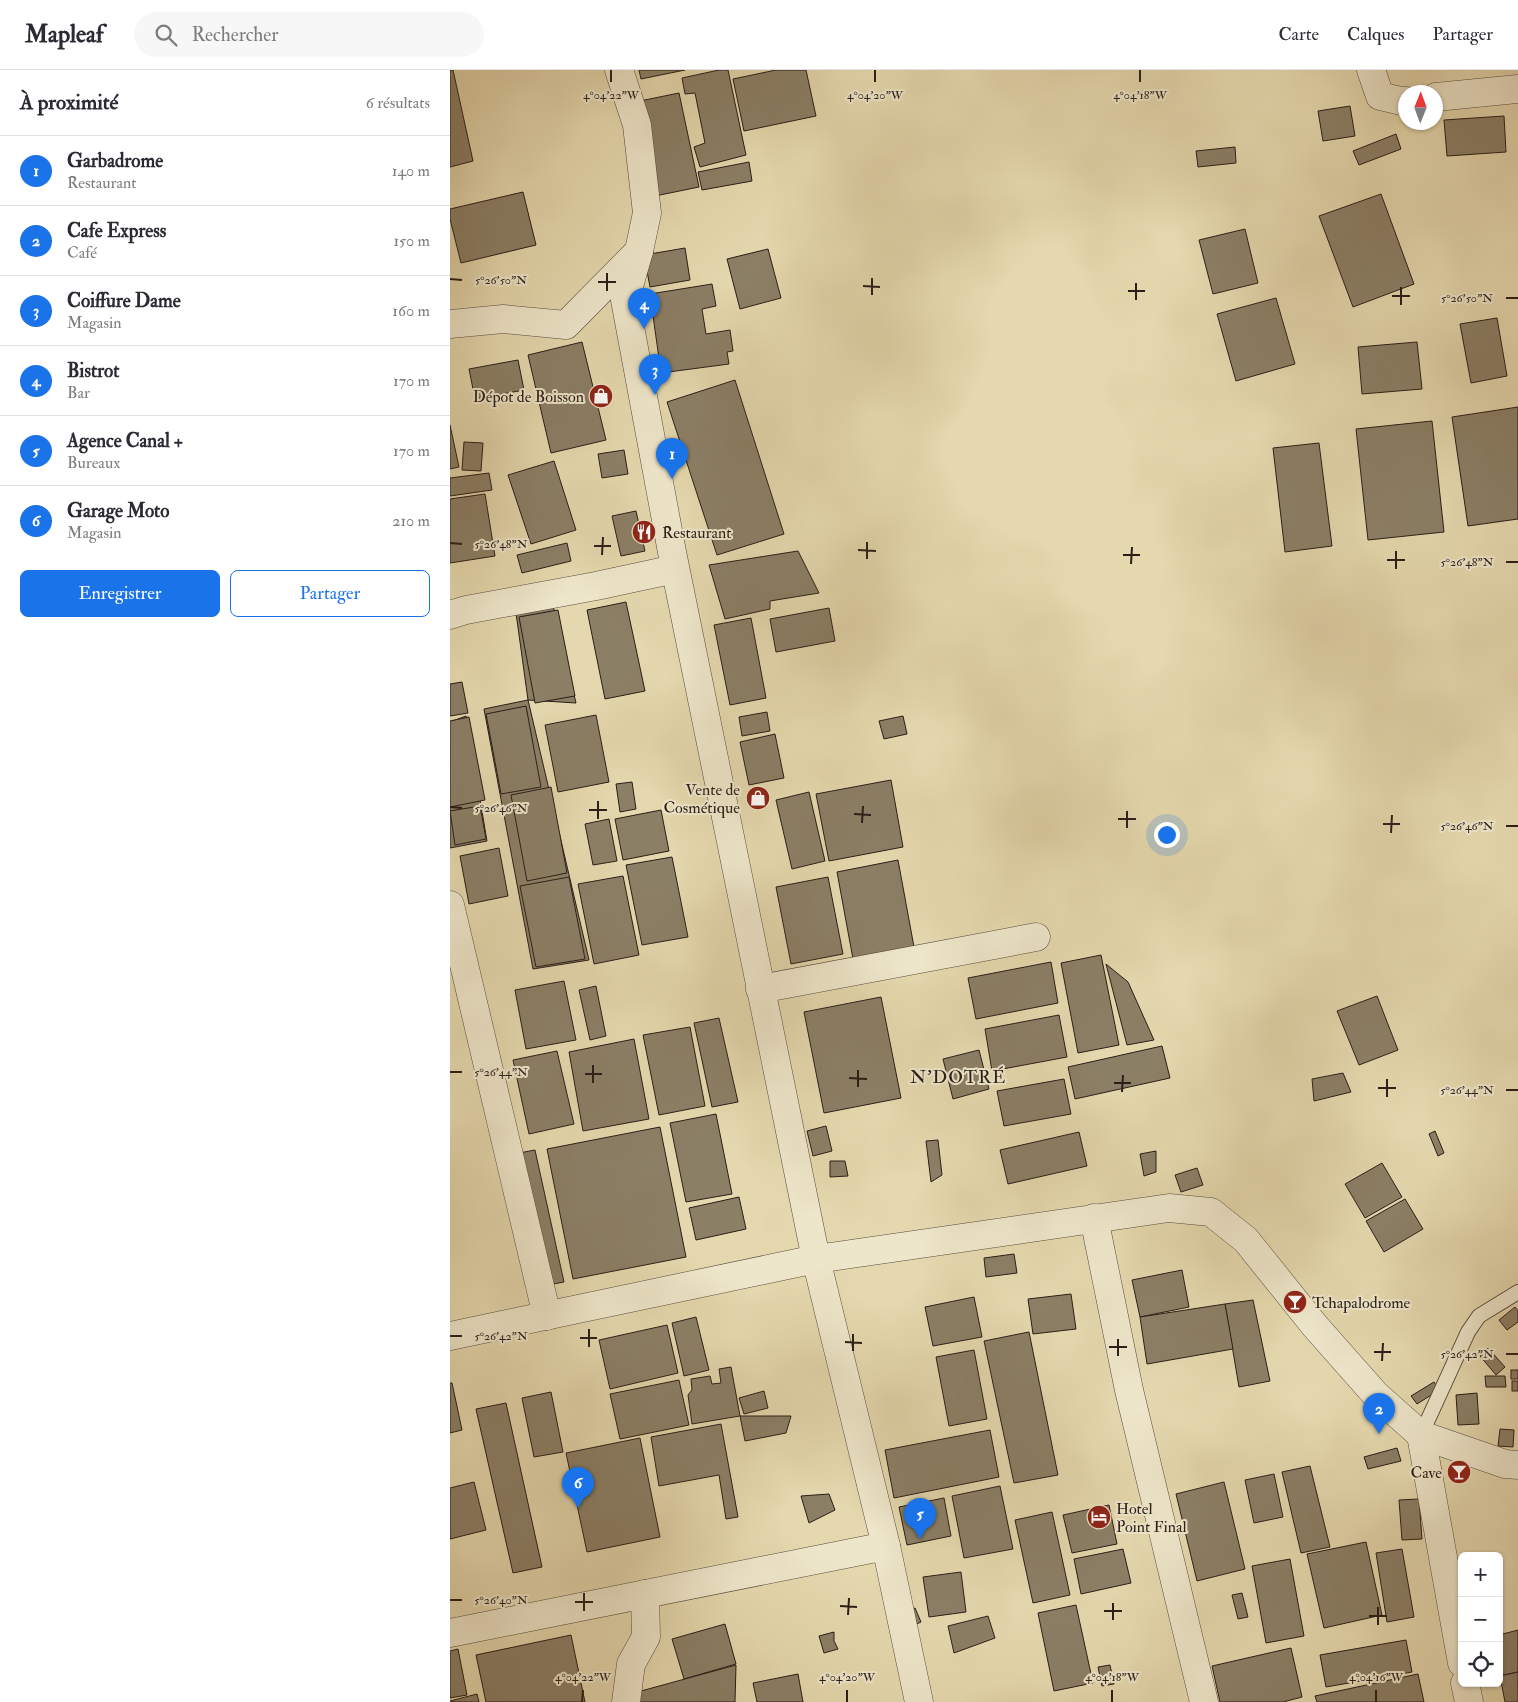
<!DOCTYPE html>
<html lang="fr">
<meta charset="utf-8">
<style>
:root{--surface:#fff;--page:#f7f7f7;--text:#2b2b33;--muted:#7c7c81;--line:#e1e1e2;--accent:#1a73e8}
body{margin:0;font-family:"IM FELL Double Pica",serif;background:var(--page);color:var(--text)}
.controls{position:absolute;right:15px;bottom:15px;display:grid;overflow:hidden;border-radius:8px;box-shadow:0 1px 4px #0004}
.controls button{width:45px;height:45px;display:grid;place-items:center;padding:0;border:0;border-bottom:1px solid var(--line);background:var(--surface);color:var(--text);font:25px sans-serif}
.compass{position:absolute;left:948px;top:15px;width:45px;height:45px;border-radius:50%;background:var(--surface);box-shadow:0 1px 4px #0004;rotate:1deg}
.you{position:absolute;left:716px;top:764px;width:18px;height:18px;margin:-12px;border:4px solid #fff;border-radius:50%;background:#1a73e8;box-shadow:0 0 0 8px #1a73e833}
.badge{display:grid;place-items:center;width:32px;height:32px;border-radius:50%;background:var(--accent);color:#fff;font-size:16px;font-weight:700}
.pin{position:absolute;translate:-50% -41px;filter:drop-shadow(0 1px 2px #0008)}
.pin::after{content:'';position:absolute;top:26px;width:18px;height:15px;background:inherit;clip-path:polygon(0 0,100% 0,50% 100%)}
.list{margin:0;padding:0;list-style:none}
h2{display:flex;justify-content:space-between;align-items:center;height:65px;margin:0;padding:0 20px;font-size:21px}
h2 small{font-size:16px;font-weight:400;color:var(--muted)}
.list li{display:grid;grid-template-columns:32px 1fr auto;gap:15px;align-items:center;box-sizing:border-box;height:70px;padding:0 20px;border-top:1px solid var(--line)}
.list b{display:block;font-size:19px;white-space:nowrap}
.list p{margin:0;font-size:16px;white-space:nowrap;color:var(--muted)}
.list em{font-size:16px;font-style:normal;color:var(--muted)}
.actions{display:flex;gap:10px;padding:15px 20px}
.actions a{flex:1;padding:11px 0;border:1px solid var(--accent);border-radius:8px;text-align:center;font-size:18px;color:var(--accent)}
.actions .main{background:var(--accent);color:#fff}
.icon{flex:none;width:28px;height:28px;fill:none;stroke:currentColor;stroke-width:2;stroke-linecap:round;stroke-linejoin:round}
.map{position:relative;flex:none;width:1068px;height:1632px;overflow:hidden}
header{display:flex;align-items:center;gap:30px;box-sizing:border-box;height:70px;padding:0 25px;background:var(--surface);border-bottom:1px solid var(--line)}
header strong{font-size:24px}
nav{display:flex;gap:28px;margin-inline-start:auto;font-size:18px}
.search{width:350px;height:45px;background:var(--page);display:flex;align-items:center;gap:12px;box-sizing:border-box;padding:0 18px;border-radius:28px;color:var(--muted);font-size:19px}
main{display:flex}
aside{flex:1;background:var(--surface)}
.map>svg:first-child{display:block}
.building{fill:#8b7f66;stroke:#291e18}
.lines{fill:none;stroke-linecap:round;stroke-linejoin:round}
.lane-casing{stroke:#584c3e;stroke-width:16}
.street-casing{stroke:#584c3e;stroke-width:29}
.lane{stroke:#eee6ca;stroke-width:14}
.street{stroke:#eee6ca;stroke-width:28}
.ticks{fill:none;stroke:#291e18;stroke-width:2}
.labels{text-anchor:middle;stroke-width:4;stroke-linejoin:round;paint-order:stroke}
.poi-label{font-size:16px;fill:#291e18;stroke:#eee6ca;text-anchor:end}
.neighbourhood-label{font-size:18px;letter-spacing:1px;fill:#291e18;stroke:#eee6ca}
.ticks-label{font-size:12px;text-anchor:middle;fill:#291e18;stroke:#eee6ca;stroke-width:4;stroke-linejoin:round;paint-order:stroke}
</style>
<header>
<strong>Mapleaf</strong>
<div class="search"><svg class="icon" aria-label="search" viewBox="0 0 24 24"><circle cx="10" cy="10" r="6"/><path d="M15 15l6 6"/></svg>Rechercher</div>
<nav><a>Carte</a><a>Calques</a><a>Partager</a></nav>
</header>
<main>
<aside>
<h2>À proximité<small>6 résultats</small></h2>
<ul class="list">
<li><span class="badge">1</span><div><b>Garbadrome</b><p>Restaurant</p></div><em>140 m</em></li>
<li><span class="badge">2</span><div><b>Cafe Express</b><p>Café</p></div><em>150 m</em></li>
<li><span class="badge">3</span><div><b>Coiffure Dame</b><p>Magasin</p></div><em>160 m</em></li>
<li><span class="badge">4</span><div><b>Bistrot</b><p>Bar</p></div><em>170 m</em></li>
<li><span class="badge">5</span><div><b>Agence Canal +</b><p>Bureaux</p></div><em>170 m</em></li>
<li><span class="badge">6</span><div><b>Garage Moto</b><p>Magasin</p></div><em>210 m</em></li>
</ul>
<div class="actions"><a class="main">Enregistrer</a><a>Partager</a></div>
</aside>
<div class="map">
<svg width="1068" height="1632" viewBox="0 0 1068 1632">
<rect width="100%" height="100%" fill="#e5d8ae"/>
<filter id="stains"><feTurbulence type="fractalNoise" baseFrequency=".004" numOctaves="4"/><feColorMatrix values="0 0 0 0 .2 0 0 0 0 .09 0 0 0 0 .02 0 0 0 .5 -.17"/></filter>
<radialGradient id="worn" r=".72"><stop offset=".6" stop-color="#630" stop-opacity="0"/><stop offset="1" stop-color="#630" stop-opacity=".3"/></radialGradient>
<g class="building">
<path d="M0 0H3L23 91 0 97Z"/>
<path d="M189 0H235L191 9Z"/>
<path d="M269 0H278L296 85 250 97 244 77 255 73 245 23 235 24 232 8Z"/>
<path d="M326 0H356L366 46 294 61 283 9Z"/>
<path d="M229 23 249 117 205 126 185 32Z"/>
<path d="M900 36 905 66 873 71 868 41Z"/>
<path d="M1054 46 1056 82 997 86 994 50Z"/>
<path d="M946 64 951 79 909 95 903 81Z"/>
<path d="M785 77 786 93 748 97 746 81Z"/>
<path d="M299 92 302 111 252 120 248 102Z"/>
<path d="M73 122 86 175 11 193 0 149V139Z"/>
<path d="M931 124 964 214 903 237 869 146Z"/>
<path d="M795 159 808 213 763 224 749 170Z"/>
<path d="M235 178 240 210 200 217 194 185Z"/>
<path d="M318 179 331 228 290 239 277 189Z"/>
<path d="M262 214 266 236 252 239 256 264 280 260 283 281 277 282 279 294 211 303 200 224Z"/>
<path d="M826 228 845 294 786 311 767 244Z"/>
<path d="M1047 248 1057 306 1021 313 1010 254Z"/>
<path d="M132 272 156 370 101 383 78 285Z"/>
<path d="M967 272 972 319 912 324 908 277Z"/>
<path d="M68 290 74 320 25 329 19 299Z"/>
<path d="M285 310 334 464 267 485 217 332Z"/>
<path d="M1068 337V449L1018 456 1002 347Z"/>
<path d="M982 351 994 462 918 470 906 359Z"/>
<path d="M0 355 9 397 0 399Z"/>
<path d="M14 372 33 373 31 401 12 400Z"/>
<path d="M869 373 882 476 835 482 823 378Z"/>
<path d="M174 380 178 404 152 408 148 384Z"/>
<path d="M104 391 126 460 81 474 58 405Z"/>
<path d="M39 403 42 420 0 426V408Z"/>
<path d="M35 424 45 486 0 493V429Z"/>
<path d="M186 441 195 481 171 486 162 446Z"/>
<path d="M117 473 121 491 72 503 67 485Z"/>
<path d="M348 481 369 523 320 531V539L275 549 259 495Z"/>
<path d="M102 531 126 633 78 630 66 543Z"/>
<path d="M176 532 195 621 155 629 137 540Z"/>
<path d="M379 538 385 571 326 582 320 549Z"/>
<path d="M108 540 125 626 85 633 69 547Z"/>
<path d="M301 548 316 628 280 635 264 555Z"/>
<path d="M12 612 18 643 0 646V614Z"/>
<path d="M78 630 139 890 83 899 34 639Z"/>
<path d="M76 636 91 717 51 724 36 644Z"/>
<path d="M317 642 320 661 292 666 289 647Z"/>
<path d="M146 645 159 712 108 722 95 655Z"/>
<path d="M16 646 37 771 0 778V652Z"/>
<path d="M453 646 457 664 434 669 429 651Z"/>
<path d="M19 647 35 730 0 737V651Z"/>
<path d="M325 664 334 708 299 715 290 672Z"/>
<path d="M441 710 453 777 379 791 366 724Z"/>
<path d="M182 712 186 739 170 742 166 714Z"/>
<path d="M101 717 117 803 77 811 61 725Z"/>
<path d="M359 722 375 791 342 799 326 730Z"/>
<path d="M30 736 36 769 5 775 0 741Z"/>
<path d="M211 740 219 781 173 790 165 749Z"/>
<path d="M159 749 167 791 143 795 135 754Z"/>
<path d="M49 778 58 826 19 834 10 786Z"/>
<path d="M222 787 238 867 192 875 176 795Z"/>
<path d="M448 790 464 877 403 889 387 802Z"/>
<path d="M173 806 189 885 144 894 128 814Z"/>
<path d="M119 807 135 889 86 897 70 816Z"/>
<path d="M378 807 393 884 341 894 326 817Z"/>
<path d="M651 885 669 975 628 983 611 893Z"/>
<path d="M601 892 608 933 526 949 518 908Z"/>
<path d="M656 894 678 912 704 970 677 975Z"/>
<path d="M114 911 126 970 76 979 65 920Z"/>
<path d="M146 916 156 966 140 970 129 920Z"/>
<path d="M927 926 948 980 909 995 887 941Z"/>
<path d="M431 927 451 1028 374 1043 354 942Z"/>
<path d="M609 945 617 987 542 1001 535 959Z"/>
<path d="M269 948 288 1032 262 1037 244 953Z"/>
<path d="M240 957 255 1036 209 1045 193 965Z"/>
<path d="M184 969 199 1049 133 1061 119 982Z"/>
<path d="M712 976 720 1008 625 1029 618 997Z"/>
<path d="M529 980 539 1019 503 1029 493 989Z"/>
<path d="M107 981 124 1054 79 1064 63 990Z"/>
<path d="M893 1003 901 1022 864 1031 862 1009Z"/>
<path d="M614 1009 621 1044 554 1056 547 1021Z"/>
<path d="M266 1044 282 1124 236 1132 220 1053Z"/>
<path d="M376 1056 382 1081 363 1086 357 1061Z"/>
<path d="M210 1057 236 1187 123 1209 97 1079Z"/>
<path d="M985 1061 994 1083 988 1086 979 1064Z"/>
<path d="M629 1062 637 1096 558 1114 550 1080Z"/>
<path d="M488 1070 492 1105 481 1112 476 1071Z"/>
<path d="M85 1080 114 1212 98 1215 69 1083Z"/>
<path d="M706 1081V1102L694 1106 690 1084Z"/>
<path d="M380 1091H395L398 1106 380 1107Z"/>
<path d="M932 1093 952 1127 915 1148 895 1114Z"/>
<path d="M747 1098 753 1115 731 1122 725 1105Z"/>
<path d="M289 1127 296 1159 246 1170 239 1138Z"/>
<path d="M955 1129 973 1159 934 1182 916 1151Z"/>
<path d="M564 1184 567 1203 536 1207 534 1188Z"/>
<path d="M732 1200 739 1237 690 1247 682 1210Z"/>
<path d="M621 1224 626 1259 583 1264 578 1229Z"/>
<path d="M524 1227 532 1267 483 1276 475 1237Z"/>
<path d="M803 1230 820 1311 789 1317 775 1234Z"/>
<path d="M775 1234 783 1279 697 1294 690 1247Z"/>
<path d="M1065 1237 1068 1241V1252L1057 1260 1049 1250Z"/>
<path d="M246 1247 259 1300 234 1306 222 1253Z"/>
<path d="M217 1255 228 1303 160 1319 149 1270Z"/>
<path d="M579 1262 608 1405 564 1413 534 1271Z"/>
<path d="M1038 1278 1055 1297 1046 1305 1030 1286Z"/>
<path d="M524 1280 537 1349 499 1356 486 1287Z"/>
<path d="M281 1297 290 1346 242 1354 238 1325 242 1320 241 1309 260 1306 262 1314 271 1313 269 1299Z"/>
<rect x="1061" y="1300" width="7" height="9"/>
<path d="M1035 1306H1055L1056 1317H1036Z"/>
<path d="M229 1310 239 1355 170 1369 160 1324Z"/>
<rect x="1062" y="1311" width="6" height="10"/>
<path d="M984 1312 989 1320 967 1334 961 1326Z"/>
<path d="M0 1313H2L12 1360 0 1363Z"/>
<path d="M314 1321 318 1338 294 1344 289 1328Z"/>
<path d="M101 1322 113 1382 84 1387 72 1328Z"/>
<path d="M1027 1323 1029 1354 1008 1355 1006 1325Z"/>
<path d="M56 1333 92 1497 63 1503 26 1339Z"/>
<path d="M290 1346H341L336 1363 295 1371Z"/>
<path d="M271 1354 288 1447 276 1449 269 1405 209 1416 201 1367Z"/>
<path d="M1050 1359 1064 1360 1063 1377 1048 1376Z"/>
<path d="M540 1360 549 1407 444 1428 435 1380Z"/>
<path d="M190 1368 210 1467 137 1482 116 1383Z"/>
<path d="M947 1378 951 1391 918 1399 914 1387Z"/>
<path d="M860 1396 880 1477 851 1483 832 1402Z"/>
<path d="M824 1404 833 1447 804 1453 795 1410Z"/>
<path d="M24 1412 36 1460 0 1469V1418Z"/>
<path d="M774 1412 795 1499 747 1511 726 1424Z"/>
<path d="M550 1416 563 1479 514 1488 502 1426Z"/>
<path d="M379 1424 385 1440 359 1453 351 1426Z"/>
<path d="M494 1428 501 1466 457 1475 449 1437Z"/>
<path d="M969 1429 972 1469 952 1470 949 1430Z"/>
<path d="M659 1435 667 1474 622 1483 613 1445Z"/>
<path d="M602 1442 620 1525 583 1533 565 1450Z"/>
<path d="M916 1472 932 1545 874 1558 857 1484Z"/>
<path d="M673 1479 681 1513 631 1524 624 1489Z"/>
<path d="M952 1479 964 1547 937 1552 926 1483Z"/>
<path d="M840 1489 854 1566 816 1573 802 1496Z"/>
<path d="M511 1502 516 1542 479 1547 473 1507Z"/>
<path d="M792 1523 798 1547 788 1549 782 1525Z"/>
<path d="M626 1535 643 1613 604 1621 588 1543Z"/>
<path d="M465 1538 471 1552 462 1556 456 1542Z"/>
<path d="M538 1546 545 1568 504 1583 498 1556Z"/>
<path d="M275 1554 286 1594 234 1609 222 1569Z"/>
<path d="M1068 1560V1602L1049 1606V1565Z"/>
<path d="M384 1562V1571L388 1579 374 1583 369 1566Z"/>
<path d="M121 1565 135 1632H36L26 1585Z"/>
<path d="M956 1570 962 1602 876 1617 870 1585Z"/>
<path d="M841 1578 852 1627 833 1632H770L762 1596Z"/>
<path d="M8 1579 17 1625 0 1628V1581Z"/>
<path d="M286 1595 285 1632H182L180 1624Z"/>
<path d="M660 1595 664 1614 652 1616 648 1597Z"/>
<path d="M1068 1602V1632H1055L1050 1606Z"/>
<path d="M348 1604 353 1632H307L303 1613Z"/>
<path d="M968 1604 974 1632H867L865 1626Z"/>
<path d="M27 1624 29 1632H0V1631Z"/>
</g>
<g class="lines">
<g class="lane-casing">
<path id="lane" d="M971 1365 1018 1262 1029 1246 1068 1222"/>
</g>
<g class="street-casing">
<g id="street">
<path d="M169 0 187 55 197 143 189 181"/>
<path d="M921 0 930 26 951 31H956"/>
<path d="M986 27 1068 19"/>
<path d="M0 254 53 249 116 255 189 181 175 230 222 482 366 1189 436 1476 469 1632"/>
<path d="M0 545 16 540 146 516 225 499"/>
<path d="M0 835 97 1246"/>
<path d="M310 919 586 867"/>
<path d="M644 1148 679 1320 754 1632"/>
<path d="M0 1266 366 1189 719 1138 761 1142 796 1170 865 1256 926 1325 971 1365 1055 1394 1068 1395"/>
<path d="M971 1365 1012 1593"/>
<path d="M0 1563 436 1476"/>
<path d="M1015 1613 1019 1632"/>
<path d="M176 1632 181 1594 196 1567 195 1524"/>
</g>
</g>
<use href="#lane" class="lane"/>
<use href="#street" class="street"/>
</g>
<path class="ticks" d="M161 12V0M425 12V0M690 12V0M0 209 12 210M148 212H166M413 216 430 217M157 221V203M678 221H695M422 225V208M942 226H960M1056 228H1068M686 230V213M951 235V217M0 473 12 474M144 476H161M408 480 426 481M152 485 153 467M673 485H690M417 489V472M937 490H955M1056 492H1068M681 494 682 477M946 499V481M0 737 12 738M139 740H157M404 744 421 745M148 749V731M668 749H686M412 753 413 736M933 754H950M1056 756H1068M677 758V741M941 763 942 745M0 1002H12M135 1004H152M399 1008 417 1009M143 1013V995M664 1013H681M408 1017V1000M928 1018H946M1056 1020H1068M672 1022 673 1005M937 1027V1009M0 1266H12M130 1268H147M395 1272 412 1273M139 1277V1259M659 1277H677M403 1281V1264M924 1282H941M1056 1284H1068M668 1286V1269M932 1291 933 1273M0 1530H12M125 1532H143M390 1536 407 1537M134 1541V1523M654 1541H672M398 1545 399 1528M919 1546H937M663 1550V1533M928 1555V1537M132 1632 133 1620M397 1632V1620M662 1632V1620M926 1632V1620"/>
<defs>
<g id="shop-disc" transform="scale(1.25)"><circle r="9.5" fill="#8f2418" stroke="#eee6ca"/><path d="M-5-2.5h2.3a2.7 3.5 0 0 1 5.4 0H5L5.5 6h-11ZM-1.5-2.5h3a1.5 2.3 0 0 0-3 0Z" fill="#fff"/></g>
<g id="restaurant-disc" transform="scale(1.25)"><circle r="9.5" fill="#8f2418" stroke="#eee6ca"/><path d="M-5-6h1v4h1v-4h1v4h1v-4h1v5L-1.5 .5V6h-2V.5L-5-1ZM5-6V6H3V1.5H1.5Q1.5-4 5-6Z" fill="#fff"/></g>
<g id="bar-disc" transform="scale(1.25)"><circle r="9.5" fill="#8f2418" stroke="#eee6ca"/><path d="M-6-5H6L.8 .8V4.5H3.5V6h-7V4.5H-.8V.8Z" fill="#fff"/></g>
<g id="hotel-disc" transform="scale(1.25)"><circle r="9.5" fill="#8f2418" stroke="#eee6ca"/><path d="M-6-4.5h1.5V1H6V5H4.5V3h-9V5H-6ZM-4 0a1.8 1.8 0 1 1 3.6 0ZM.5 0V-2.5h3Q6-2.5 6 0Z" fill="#fff"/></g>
</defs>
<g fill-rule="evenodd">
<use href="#shop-disc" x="151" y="326"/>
<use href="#restaurant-disc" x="194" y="462"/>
<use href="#shop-disc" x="308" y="728"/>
<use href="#bar-disc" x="845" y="1232"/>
<use href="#bar-disc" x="1009" y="1402"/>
<use href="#hotel-disc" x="649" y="1447"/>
</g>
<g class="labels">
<g class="poi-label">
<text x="134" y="332">Dépot de Boisson</text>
<text x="212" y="468" text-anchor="start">Restaurant</text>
<text x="290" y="725">Vente de<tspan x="290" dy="18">Cosmétique</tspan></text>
<text x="862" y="1238" text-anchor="start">Tchapalodrome</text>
<text x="992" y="1408">Cave</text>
<text x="666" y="1444" text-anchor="start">Hotel<tspan x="666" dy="18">Point Final</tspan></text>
</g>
<g class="neighbourhood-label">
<text x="508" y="1013">N’DOTRÉ</text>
</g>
</g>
<g class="ticks-label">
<text x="161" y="29">4°04'22"W</text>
<text x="425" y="29">4°04'20"W</text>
<text x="690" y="29">4°04'18"W</text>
<text x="51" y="214">5°26'50"N</text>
<text x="1017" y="232">5°26'50"N</text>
<text x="51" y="478">5°26'48"N</text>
<text x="1017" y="496">5°26'48"N</text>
<text x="51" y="742">5°26'46"N</text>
<text x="1017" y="760">5°26'46"N</text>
<text x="51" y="1006">5°26'44"N</text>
<text x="1017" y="1024">5°26'44"N</text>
<text x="51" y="1270">5°26'42"N</text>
<text x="1017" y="1288">5°26'42"N</text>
<text x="51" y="1534">5°26'40"N</text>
<text x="133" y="1611">4°04'22"W</text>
<text x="397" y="1611">4°04'20"W</text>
<text x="662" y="1611">4°04'18"W</text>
<text x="926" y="1611">4°04'16"W</text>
</g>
<rect width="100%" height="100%" filter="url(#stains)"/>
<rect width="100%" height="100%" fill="url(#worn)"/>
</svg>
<div class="controls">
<button>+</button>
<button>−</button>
<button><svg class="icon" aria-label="locate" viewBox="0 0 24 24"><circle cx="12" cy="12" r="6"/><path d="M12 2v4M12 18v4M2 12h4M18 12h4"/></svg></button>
</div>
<svg class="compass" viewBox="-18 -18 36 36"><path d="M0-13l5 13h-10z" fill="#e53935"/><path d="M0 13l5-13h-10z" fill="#7c7c81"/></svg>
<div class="you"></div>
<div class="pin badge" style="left:222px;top:409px">1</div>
<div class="pin badge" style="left:929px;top:1364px">2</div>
<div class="pin badge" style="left:205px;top:325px">3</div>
<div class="pin badge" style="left:194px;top:259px">4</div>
<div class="pin badge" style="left:470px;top:1469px">5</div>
<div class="pin badge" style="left:128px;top:1438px">6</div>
</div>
</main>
